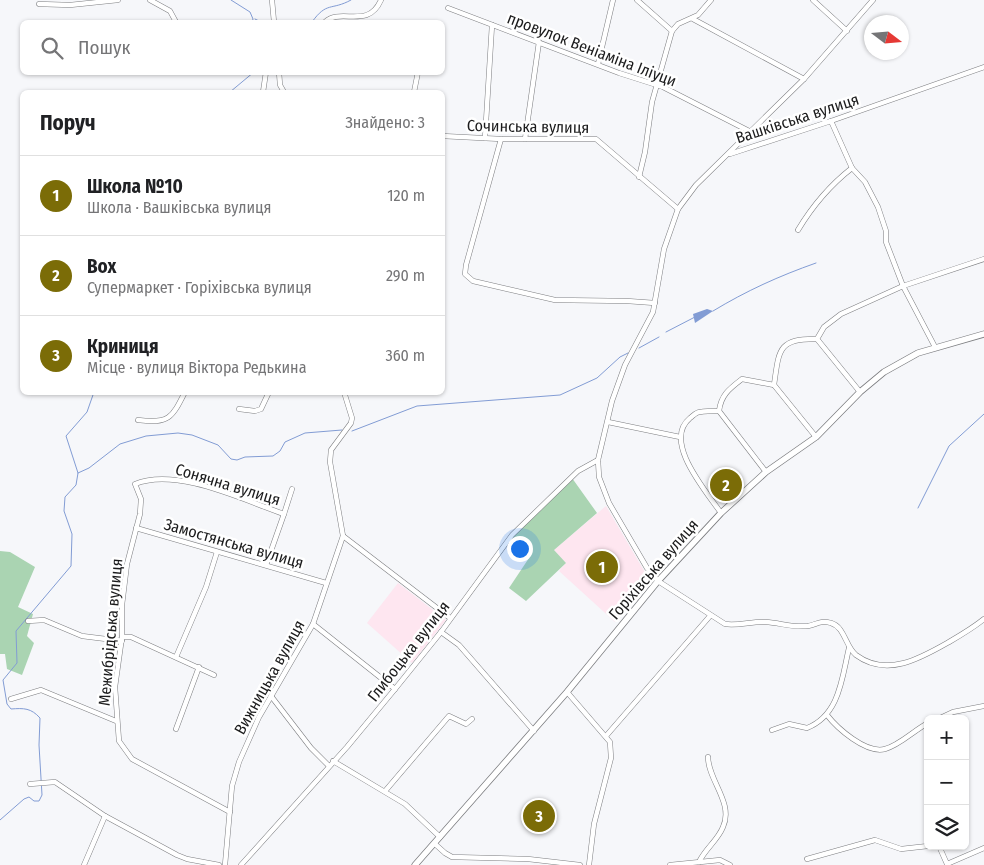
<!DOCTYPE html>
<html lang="uk">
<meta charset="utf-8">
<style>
:root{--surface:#fff;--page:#f2f2f2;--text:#202124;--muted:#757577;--line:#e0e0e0;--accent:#7b6c07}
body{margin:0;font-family:"Fira Sans Condensed",sans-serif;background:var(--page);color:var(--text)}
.controls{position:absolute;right:15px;bottom:15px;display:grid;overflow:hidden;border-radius:8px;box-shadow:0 1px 4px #0004}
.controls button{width:45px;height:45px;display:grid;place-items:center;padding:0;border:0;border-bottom:1px solid var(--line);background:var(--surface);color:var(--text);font:25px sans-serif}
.compass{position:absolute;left:864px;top:15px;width:45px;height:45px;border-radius:50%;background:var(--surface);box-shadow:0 1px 4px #0004;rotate:106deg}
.you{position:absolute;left:519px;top:548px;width:18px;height:18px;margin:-12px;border:4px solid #fff;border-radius:50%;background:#1a73e8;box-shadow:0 0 0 8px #1a73e833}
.badge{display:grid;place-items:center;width:32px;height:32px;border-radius:50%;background:var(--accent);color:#fff;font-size:16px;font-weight:700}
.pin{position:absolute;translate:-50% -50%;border:2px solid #fff;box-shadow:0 1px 5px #0006}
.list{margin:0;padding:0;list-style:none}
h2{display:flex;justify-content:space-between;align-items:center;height:65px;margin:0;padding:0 20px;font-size:21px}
h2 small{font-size:16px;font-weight:400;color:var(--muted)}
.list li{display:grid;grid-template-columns:32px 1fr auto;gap:15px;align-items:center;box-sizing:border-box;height:80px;padding:0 20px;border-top:1px solid var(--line)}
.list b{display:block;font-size:19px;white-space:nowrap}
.list p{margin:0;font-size:16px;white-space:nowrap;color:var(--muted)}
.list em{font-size:16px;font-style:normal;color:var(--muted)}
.icon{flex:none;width:28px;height:28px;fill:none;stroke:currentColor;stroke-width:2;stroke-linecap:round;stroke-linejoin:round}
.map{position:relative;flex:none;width:984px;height:865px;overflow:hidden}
.search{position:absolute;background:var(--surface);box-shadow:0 1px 4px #0004;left:20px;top:20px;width:425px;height:55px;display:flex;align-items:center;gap:12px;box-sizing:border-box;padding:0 18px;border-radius:8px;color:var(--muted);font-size:19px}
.panel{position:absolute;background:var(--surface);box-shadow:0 1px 4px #0004;left:20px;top:90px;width:425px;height:305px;border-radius:8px}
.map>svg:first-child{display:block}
.education{fill:#fee6f0}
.green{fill:#aad4b2}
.water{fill:#829cd4}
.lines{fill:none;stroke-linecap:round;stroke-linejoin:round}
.stream{stroke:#829cd4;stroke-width:1}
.street-casing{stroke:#7d7e81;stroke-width:5.5}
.secondary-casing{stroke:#7d7e81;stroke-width:7}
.street{stroke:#fff;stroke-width:4.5}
.secondary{stroke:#fff;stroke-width:5.5}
.labels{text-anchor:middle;stroke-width:5;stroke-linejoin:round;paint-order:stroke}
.street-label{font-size:16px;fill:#1b1b1c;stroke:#fff}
</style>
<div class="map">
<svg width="984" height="865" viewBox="0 0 984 865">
<rect width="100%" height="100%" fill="#f6f7fa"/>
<g class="education">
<path d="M606 506 650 581 615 622 559 571 566 563 554 550Z"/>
<path d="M398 583 446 620 412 663 367 623Z"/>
</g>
<g class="green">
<path d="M572 478 597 513 554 550 566 563 526 601 509 588 529 558 509 544 514 536Z"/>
<path d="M0 551 10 552 35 567 18 607 33 614 27 636 34 643 22 675 7 669 5 654H0Z"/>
</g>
<path class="water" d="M707 309 713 311 695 323 693 314Z"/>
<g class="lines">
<g class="stream">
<path d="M231 0 250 12 253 19 252 22"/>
<path d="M255 19 261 22"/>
<path d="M312 22C327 1 331 11 351 0"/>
<path d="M230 92 254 72"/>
<path d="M713 311C746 291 779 276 816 263"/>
<path d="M666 332 695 317"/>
<path d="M639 348 659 337"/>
<path d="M352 431 417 406 560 395 597 378 620 357 628 353"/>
<path d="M78 473 89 468 120 444 146 436 178 433 192 435 218 445 231 459 237 460 245 457 273 456 280 451 285 442 305 433 342 430"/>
<path d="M918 508 949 446 984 414"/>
<path d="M0 820 24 799 29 797 34 801H39L42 795 39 745 40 718C31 708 24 708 11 709L7 704 3 680 17 663 16 631 71 566 72 534 64 511 65 497 76 485 78 473 66 436 87 412 94 392"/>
</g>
<g class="street-casing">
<g id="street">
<path d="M150 0 170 11 176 22"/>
<path d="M272 0 274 22"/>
<path d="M637 0 672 31"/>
<path d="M813 0 847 31"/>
<path d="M873 0 804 79 696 185 678 209 664 249 653 312 625 365 612 401 598 460 599 477 609 503 647 568 658 581 725 624C739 626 752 621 766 622 780 623 795 628 808 626 817 624 822 620 831 623 845 627 845 646 856 655 887 678 921 658 949 642 961 635 973 628 984 619"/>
<path d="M39 4 70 5 118 0"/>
<path d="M448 8 619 73 663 87 751 132"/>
<path d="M693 19 804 79"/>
<path d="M325 22C341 7 368 30 381 0"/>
<path d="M598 64 613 0"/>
<path d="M239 72H242"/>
<path d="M279 72 280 85 284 92"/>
<path d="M263 92 266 72"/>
<path d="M414 92 418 72"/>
<path d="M831 121 852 168 865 182 878 207 886 231V242L903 286 935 347"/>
<path d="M442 136 501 139H596L678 209"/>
<path d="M485 138 492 25"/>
<path d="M501 139 466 265 465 274 473 281 555 300 627 301 655 303"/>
<path d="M525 139 539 42"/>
<path d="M730 154 831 121 984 67"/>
<path d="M639 177 645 152 652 102 672 31 678 24 698 15 711 0"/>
<path d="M798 230C813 205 829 186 852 168"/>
<path d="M860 392 817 339 824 327 841 314 903 286 984 259"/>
<path d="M239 409 255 411 261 409 269 392"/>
<path d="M719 411C713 411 706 411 700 412 696 412 693 416 690 418 662 441 706 491 721 513"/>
<path d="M138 420C169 424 172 418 185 392"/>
<path d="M608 422 680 437"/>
<path d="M816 437 774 385C779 350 778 338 817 339"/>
<path d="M766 472 719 411C721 395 729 389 742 379L774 385"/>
<path d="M284 514 292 489"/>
<path d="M136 528 326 583"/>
<path d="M343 536 450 618"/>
<path d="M28 621 44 620 82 636 122 641"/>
<path d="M313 624 395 689"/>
<path d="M441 632 459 645 534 731"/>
<path d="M122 637H131L214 675"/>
<path d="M176 657 206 587 217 552"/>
<path d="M567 692 610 742 611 758 594 824 589 865"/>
<path d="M271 696 311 748 329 766"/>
<path d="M11 699 41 690 116 721"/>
<path d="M827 715C837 728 866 754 885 749 900 745 913 731 928 723"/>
<path d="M938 719 953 712 984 706"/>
<path d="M176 729 199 667"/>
<path d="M772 730 789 724 807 728C840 715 842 677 849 648"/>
<path d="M606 736 710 616"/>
<path d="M333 761 405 804 440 837"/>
<path d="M30 784 55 782 105 816 177 855 187 859 219 865"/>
<path d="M386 790 449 716 466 724 472 719"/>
<path d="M230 812 132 759 119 741 115 687 122 637V605L127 564 140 514 141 499 135 484C177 467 243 500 284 514L266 565"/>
<path d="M435 844 445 853 452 857 528 859 580 865"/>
<path d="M939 846 947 864 984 848"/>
<path d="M807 859 875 840 901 849 928 846"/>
<path d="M699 862C705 849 718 840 723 827 734 803 708 780 708 757"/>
<path d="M84 865 105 816"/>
<path d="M225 865 232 786 239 762 259 717 313 624 343 536 330 462 331 450 351 423 352 418 344 392"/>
<path d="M241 865 347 747 395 689 441 632 512 535 578 471 598 460"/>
<path d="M670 865 720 860 730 865"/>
</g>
</g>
<g class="secondary-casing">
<path id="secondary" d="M415 865 567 692 658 581 721 513 766 472 816 437 860 392 884 372 918 353 984 334"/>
</g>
<use href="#street" class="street"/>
<use href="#secondary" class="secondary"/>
</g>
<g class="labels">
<g class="street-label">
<text transform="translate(592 49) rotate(21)" y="6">провулок Веніаміна Іліуци</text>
<text transform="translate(797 118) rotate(-18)" y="6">Вашківська вулиця</text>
<text transform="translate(528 126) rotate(1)" y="6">Сочинська вулиця</text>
<text transform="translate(228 484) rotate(17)" y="6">Сонячна вулиця</text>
<text transform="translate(234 543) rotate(16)" y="6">Замостянська вулиця</text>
<text transform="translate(653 569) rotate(-49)" y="6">Горіхівська вулиця</text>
<text transform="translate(110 632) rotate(-85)" y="6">Межибрідська вулиця</text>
<text transform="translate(408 651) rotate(-52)" y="6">Глибоцька вулиця</text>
<text transform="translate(269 677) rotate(-61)" y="6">Вижницька вулиця</text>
</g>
</g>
</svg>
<div class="controls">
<button>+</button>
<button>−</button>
<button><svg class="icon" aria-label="layers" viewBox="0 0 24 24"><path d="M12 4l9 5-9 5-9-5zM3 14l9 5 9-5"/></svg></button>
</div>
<svg class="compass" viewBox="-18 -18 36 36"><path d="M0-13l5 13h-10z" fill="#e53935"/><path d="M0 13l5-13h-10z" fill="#757577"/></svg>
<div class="you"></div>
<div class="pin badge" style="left:602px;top:567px">1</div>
<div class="pin badge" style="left:726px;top:485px">2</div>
<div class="pin badge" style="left:539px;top:816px">3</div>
<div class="search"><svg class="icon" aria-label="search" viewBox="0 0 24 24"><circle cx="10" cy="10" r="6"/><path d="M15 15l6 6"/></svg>Пошук</div>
<section class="panel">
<h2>Поруч<small>Знайдено: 3</small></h2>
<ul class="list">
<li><span class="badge">1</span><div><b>Школа №10</b><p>Школа · Вашківська вулиця</p></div><em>120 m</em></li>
<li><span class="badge">2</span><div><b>Box</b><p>Супермаркет · Горіхівська вулиця</p></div><em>290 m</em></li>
<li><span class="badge">3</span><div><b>Криниця</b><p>Місце · вулиця Віктора Редькина</p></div><em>360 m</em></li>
</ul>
</section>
</div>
